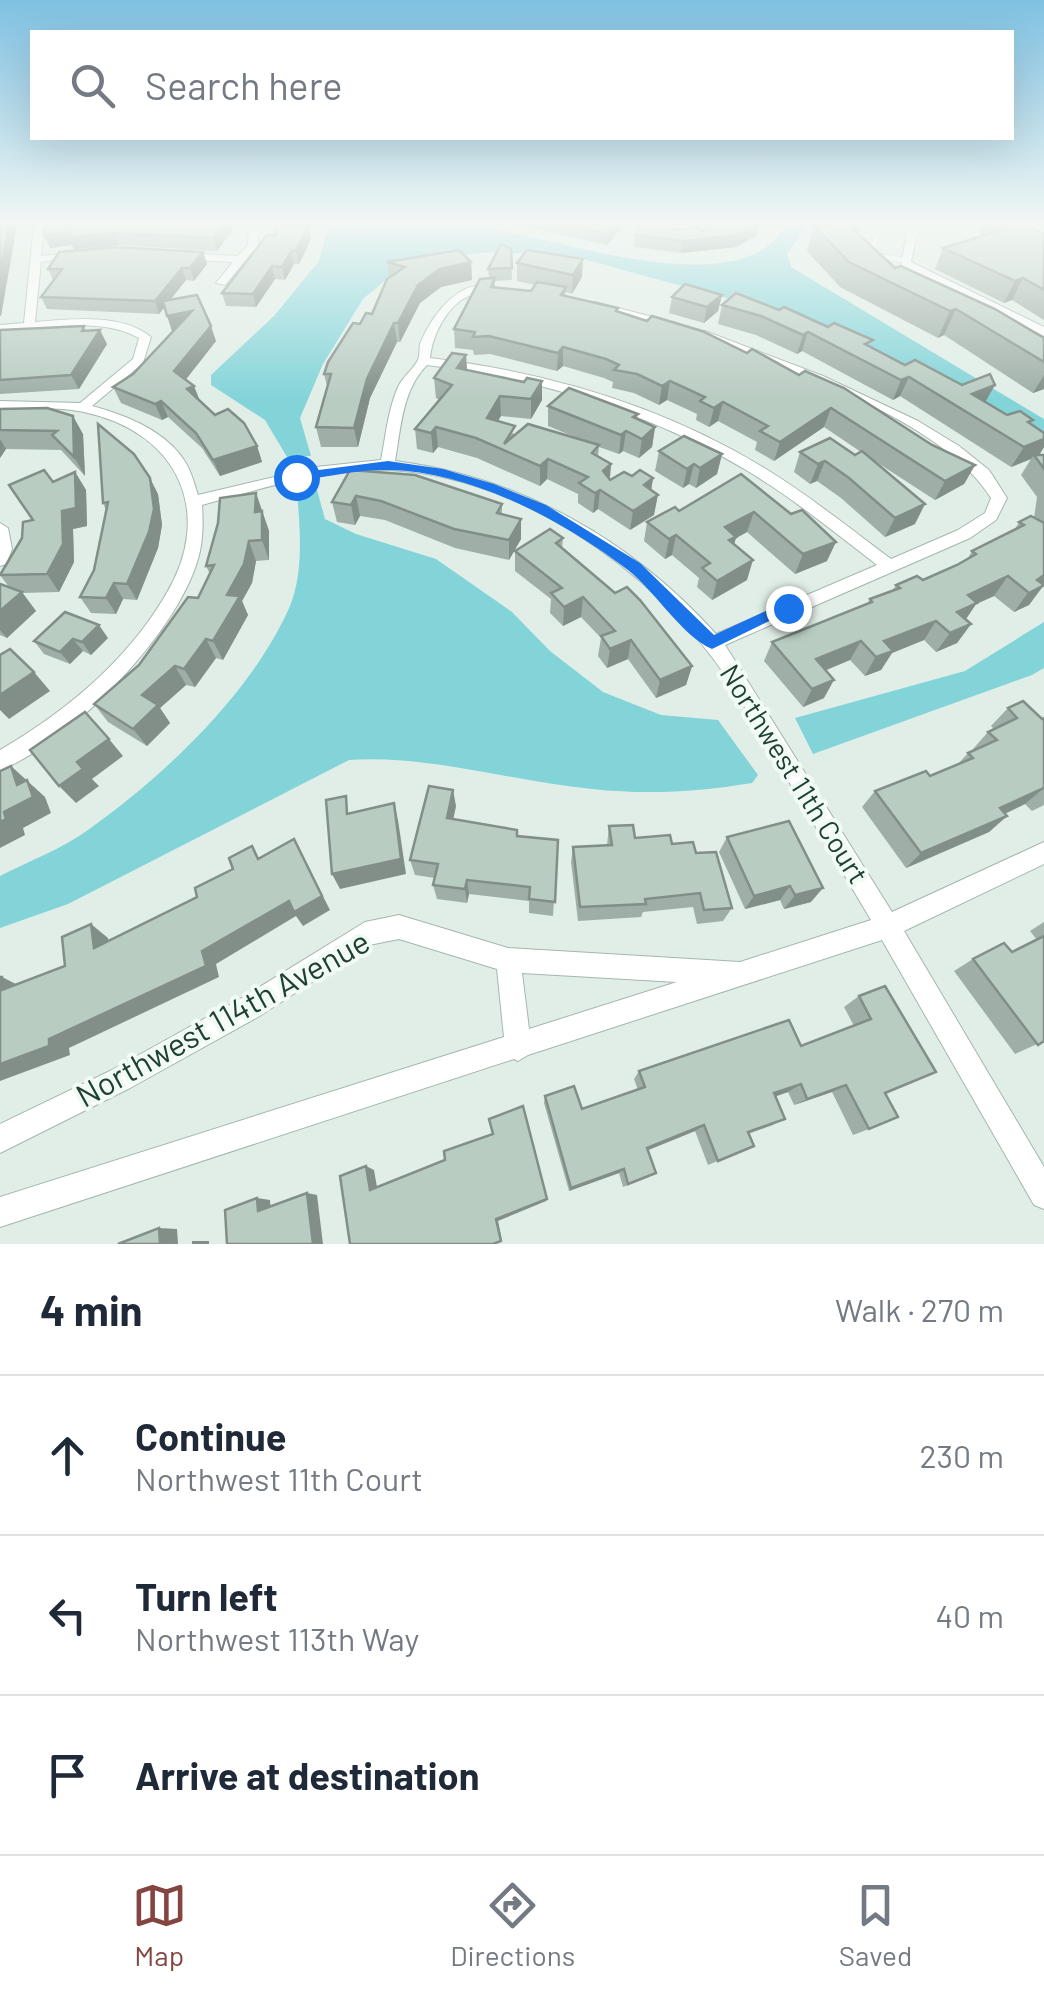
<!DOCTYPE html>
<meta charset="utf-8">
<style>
:root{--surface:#fff;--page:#f2f2f3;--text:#1f2937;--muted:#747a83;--line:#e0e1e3;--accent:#844541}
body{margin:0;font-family:Barlow,sans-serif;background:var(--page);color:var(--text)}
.stop{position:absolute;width:30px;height:30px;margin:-22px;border:8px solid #1a73e8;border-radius:50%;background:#fff}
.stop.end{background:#1a73e8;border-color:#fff;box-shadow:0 2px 10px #0008}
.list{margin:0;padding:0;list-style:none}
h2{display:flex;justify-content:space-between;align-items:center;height:130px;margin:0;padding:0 40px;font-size:42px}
h2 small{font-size:32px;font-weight:400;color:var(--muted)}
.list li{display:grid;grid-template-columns:65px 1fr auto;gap:30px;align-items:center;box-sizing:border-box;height:160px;padding:0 40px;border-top:2px solid var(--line)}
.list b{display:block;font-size:38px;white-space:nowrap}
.list p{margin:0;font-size:32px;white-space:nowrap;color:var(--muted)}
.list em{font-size:32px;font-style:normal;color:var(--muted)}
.icon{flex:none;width:55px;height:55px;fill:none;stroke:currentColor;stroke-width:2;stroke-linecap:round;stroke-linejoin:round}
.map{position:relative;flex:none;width:1044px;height:1244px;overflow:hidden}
.search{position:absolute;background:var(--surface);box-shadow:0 10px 40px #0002;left:30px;right:30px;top:30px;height:110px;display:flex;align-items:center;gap:25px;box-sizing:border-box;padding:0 35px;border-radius:0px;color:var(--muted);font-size:38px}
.sheet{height:610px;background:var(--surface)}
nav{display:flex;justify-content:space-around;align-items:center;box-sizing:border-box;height:140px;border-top:2px solid var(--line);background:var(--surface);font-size:28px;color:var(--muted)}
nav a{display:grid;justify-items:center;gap:5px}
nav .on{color:var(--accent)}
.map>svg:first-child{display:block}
.water{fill:#83d4d9}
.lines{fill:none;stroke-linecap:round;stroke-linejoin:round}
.service-casing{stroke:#a3b7ae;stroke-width:6}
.minor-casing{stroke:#a3b7ae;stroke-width:2}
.service{stroke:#fff;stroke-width:5}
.minor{fill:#fff;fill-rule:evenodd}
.wall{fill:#9fafa7}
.shaded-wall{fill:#828f88}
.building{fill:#b9ccc2;stroke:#828f88;stroke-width:2.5}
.route{fill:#1a73e8}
.labels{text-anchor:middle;stroke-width:8;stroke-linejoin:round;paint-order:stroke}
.street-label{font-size:28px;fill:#1f4134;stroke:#f2faf5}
.near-street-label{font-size:32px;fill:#1f4134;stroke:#f2faf5}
</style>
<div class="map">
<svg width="1044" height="1244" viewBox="0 0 1044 1244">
<rect width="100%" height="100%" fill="#e1eee7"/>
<g class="water">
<path d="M329 225C374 225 439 218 482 226 555 239 690 287 759 252 771 246 778 235 786 225H808L787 254 791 267 1044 419V439L785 314 572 256 492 252 433 258 394 273 363 299 323 364 300 418 311 456 287 457 265 420 211 385V375L274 316 319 261Z"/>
<path d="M317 490 325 519 356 534 436 559 512 612 550 651 603 692 661 715 718 720 758 775 752 783C696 792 649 795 592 789 511 781 430 755 349 760L68 904 0 928V876C29 861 62 849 88 830 164 776 252 693 290 606 304 572 300 528 297 492Z"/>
<path d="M1044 622V668L1032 675 813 754 795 718 965 671Z"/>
</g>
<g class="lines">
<g class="service-casing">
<path id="service" d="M880 225 871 255 904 260"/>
</g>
<g class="minor-casing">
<g id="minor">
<path d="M34 225H44L41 256 75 252 80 255 41 262 35 322C72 319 121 313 151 337L143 363 92 406C126 415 169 432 187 465 192 474 195 486 198 495L316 467 381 460C386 435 388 408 399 385 404 376 414 368 418 360 420 355 419 349 420 344 432 314 464 271 500 290 491 294 479 292 469 296 447 305 432 336 430 358 546 372 660 405 761 466 807 494 848 527 891 559L958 530 985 513 991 498C942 419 783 366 697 337V331H705L823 376 918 421 959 446 989 470 1007 498 996 520 970 538 725 645 892 912 1044 842V864L904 931 1044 1167V1209L1034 1205 882 940 528 1055 518 1061 514 1059 0 1227V1197L504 1037 497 969 399 939 369 945 258 1017 130 1088 0 1153V1124L112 1070 240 999 365 922 399 915 508 948 740 962 871 920 731 684C658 571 506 463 365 470 309 472 255 491 202 505 203 519 203 537 200 551 184 627 72 743 0 770V750C65 712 126 662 165 596 216 513 178 432 84 412 57 406 27 409 0 409V401L80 403 133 359 139 338C100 316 42 328 0 333V325L24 323ZM427 365C540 379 648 412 746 470 793 498 834 532 877 565L716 634C631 540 521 477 395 461 401 428 402 390 427 365ZM522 973 677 982 529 1029Z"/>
<path d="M249 225H259L258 245 225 285 216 283 233 262 181 259 176 256 181 253 238 256 248 245Z"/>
<path d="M636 225H710L692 232Z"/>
<path d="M923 225H938L917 234 911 262 1044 327V336L901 265 907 232Z"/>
<path d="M1033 225H1044V234L1025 241 1003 233Z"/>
<path d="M595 302 676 323 678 325 672 328 591 307V303Z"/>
<path d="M0 523 8 528 12 549 6 564 0 566Z"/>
</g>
</g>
<use href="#service" class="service"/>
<use href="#minor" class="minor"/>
</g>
<g class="wall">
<path d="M45 225 232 231 217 251 120 245 74 249 72 245 50 248Z"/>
<path d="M518 225H624L607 245Z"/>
<path d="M640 225H678L677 229 756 236 736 247 681 253 634 247 635 235Z"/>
<path d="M863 225 858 234 895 268 1044 338V389L1033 393 944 335 938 338 840 287 807 251 814 226Z"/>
<path d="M984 225H1025L1044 234V320L1012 300 1004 303 935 269 943 248 979 237Z"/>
<path d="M276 235 311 239 299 264H294L285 280 275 279 256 307 226 306 222 293Z"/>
<path d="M511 249 512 280 495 281V287L531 291 535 285 517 281V263L582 277 572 294 566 292 565 296 618 308V312L747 353 799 375 932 445 975 465 964 484 935 500 870 458 915 524 885 537 841 498 817 481 810 484 794 472 800 452 855 455 861 452 824 427 774 461 755 450 757 442 718 421 709 427 696 420 697 414 667 400 659 405 634 393 612 388 613 382 604 378 563 366 557 371 490 354 474 355 473 350 455 348 454 329 489 279 488 269Z"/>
<path d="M203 252 207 264 194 281 186 280 171 299 216 341 185 380 200 401 215 415 257 446 262 462 220 476 202 448 168 417 162 420 121 403 113 387 133 374 174 331H172L165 307 159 314 47 309 41 297 53 280 48 269Z"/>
<path d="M387 262H471L472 280 441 287 420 303 400 342H397L370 398 358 447H321L316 427 327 386 324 374 372 314 389 277Z"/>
<path d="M722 295 718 311 704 323 669 313 672 297Z"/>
<path d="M722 305 870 347 905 365 962 385H995L985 402 1007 415 1031 424 1044 433V447L1039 455H1044V583L1029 605 1014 612 994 596 976 604 966 619 971 624 957 643 936 652 924 640 892 653 881 670 865 676 850 660 826 670 824 698 803 707 764 661 772 642 867 604 870 599 893 590 896 585 923 580 957 565 967 560 972 551 1014 531 1019 522 1034 518 1037 497 1021 475 1031 459 1011 467 900 396 893 400 802 351 797 354 756 335 718 324Z"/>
<path d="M84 326 86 331 107 344 79 389 0 394V330Z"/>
<path d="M466 355 467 370 524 382 542 381V400L531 419 501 416 498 421 515 435 587 442 548 426V406L638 414 637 419 655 427 652 447 639 458 623 451 619 454 599 447 598 457 611 464 610 480 632 476 653 478 651 490 654 515 630 530 598 509 593 513 578 503V494L547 479 540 486 477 458 438 447 433 453 417 449 415 429 440 400 436 398 434 378Z"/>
<path d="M0 409 83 434 85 476 61 450 6 449 0 458Z"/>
<path d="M659 451 722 454 717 474 696 488 689 484 683 488 655 471Z"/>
<path d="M350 470 502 504V514L521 519V539L509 560 455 548 385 520 360 516 355 525 337 522 332 502Z"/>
<path d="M75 472 86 490 87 526 73 529 74 562 59 592 22 593 36 611 7 638 0 635V584L9 587 0 575 53 482Z"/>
<path d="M741 474 827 561 795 574 747 532 736 538 734 544 747 580 712 600 697 587 699 578 672 555 665 559 644 541 647 522 679 511Z"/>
<path d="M256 493 269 531V560L256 561 252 583 242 601 248 615 223 660 216 658 195 687 186 685 160 708 170 723 147 746 108 722 94 704 139 665 198 598 210 574 206 566 218 523Z"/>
<path d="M158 494 162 525 158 548 137 600 123 599 116 614 91 613 80 597 94 570 106 510 103 503Z"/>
<path d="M563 538 562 549 692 666 686 685 656 698 628 659 607 668 598 656 601 638 581 617 563 626 550 613 551 599 515 571V551Z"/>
<path d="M108 638 91 655 83 651 70 664 44 654 34 641Z"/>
<path d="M1008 708 1042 719 1044 718V805L1032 811 1025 804 1005 814 1007 816 989 832 906 868 862 807 875 791 930 776 958 764 968 753 974 750 973 749 988 732 994 729 991 726Z"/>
<path d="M456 806 453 819 517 836 558 840 553 916 529 913V901L469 894 467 903 437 899 433 885 435 878 415 875 410 860Z"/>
<path d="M609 826 635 838 672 844 696 853 732 908 723 921 697 924 693 907 643 912 641 917 578 921 571 862 573 847 607 845Z"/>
<path d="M727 837 811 902 784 909 780 900 745 909 719 852Z"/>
<path d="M1044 922V1041L1015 1054 954 971 973 959 1012 952 1037 940 1030 931Z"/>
<path d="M885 986V1094L869 1129 853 1135 832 1092 794 1105 788 1092 776 1096 773 1125 748 1134 754 1146 708 1165 695 1131 648 1150 656 1173 649 1177 623 1187 619 1173 569 1191 544 1103 545 1096 582 1109 638 1090 634 1079 639 1071 801 1046 854 1026 844 1007 859 996Z"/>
</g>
<g class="shaded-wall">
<path d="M9 225H17L1 316H0V274Z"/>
<path d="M224 225H231L232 231 217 251 213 238Z"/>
<path d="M308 225 311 239 299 264 296 251Z"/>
<path d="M615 225H624L607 245 608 234Z"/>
<path d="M759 225 756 236 736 247 681 253 683 241Z"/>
<path d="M72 232 115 233 120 245 74 249 72 245 50 248 44 235Z"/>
<path d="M291 251 294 264 285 280 282 267Z"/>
<path d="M203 252 207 264 194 281 190 268Z"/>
<path d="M583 259 582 277 572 294 573 275Z"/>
<path d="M471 262 472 280 441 287 420 303 400 342 398 323 418 285 440 269Z"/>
<path d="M272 266 275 279 256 307 253 294Z"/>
<path d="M182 268 186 280 159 314 155 301Z"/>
<path d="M1023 278 1012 300 1004 303 1015 281Z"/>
<path d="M722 295 718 311 704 323 707 307Z"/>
<path d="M956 309 944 335 938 338 950 311Z"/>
<path d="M192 311 198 326 172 331 167 316Z"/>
<path d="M394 323 397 342 370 398 358 447 354 428 367 379Z"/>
<path d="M211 326 216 341 180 387 174 371Z"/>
<path d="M100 330 107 344 79 389 71 375Z"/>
<path d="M808 332 802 351 797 354 803 335Z"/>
<path d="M563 347V366L557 371 558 353Z"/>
<path d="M466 355 467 375 457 368Z"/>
<path d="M1044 375V389L1033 393Z"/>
<path d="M909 377 900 396 893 400 901 380Z"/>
<path d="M542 381V400L531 419V399Z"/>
<path d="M670 381 667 400 659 405 662 386Z"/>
<path d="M995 385 984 404 972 394Z"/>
<path d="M194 386 200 401 187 389Z"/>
<path d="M500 396 501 416 488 437 487 418Z"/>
<path d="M161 401 168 417 162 420 155 404Z"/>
<path d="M723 402 718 421 709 427 714 408Z"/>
<path d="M831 408 824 427 774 461 780 442Z"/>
<path d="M73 416 83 434 85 476 74 457Z"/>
<path d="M436 427 438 447 433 453 431 433Z"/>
<path d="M655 427 652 447 639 458 642 439Z"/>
<path d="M626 431 623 451 619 454 621 435Z"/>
<path d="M0 439 6 449 0 458Z"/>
<path d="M1044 439V447L1038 457 1034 455 1031 459 1011 467 1024 447Z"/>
<path d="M257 446 262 462 220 476 213 460Z"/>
<path d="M722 454 717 474 696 488 700 468Z"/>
<path d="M548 459 547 479 540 486V466Z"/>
<path d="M825 461 817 481 810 484 818 464Z"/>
<path d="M611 464 609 484 601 491 603 471Z"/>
<path d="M694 464 689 484 683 488 687 469Z"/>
<path d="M975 465 964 484 935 500 945 481Z"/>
<path d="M75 472 86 490 87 526 73 529 74 562 59 592 47 574 62 511Z"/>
<path d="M150 478 158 494 162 525 158 548 137 600 127 584Z"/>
<path d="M653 478 650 498 644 485Z"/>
<path d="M600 490 598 509 593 513 595 493Z"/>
<path d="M256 493 269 531V560L262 540 255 512Z"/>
<path d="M658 495 654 515 630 530 633 511Z"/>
<path d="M356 496 360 516 355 525 351 505Z"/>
<path d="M925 504 915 524 885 537 895 518Z"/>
<path d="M754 512 747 532 736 538 730 556 725 527Z"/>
<path d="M521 519V539L509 560V540Z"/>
<path d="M676 535 672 555 665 559 669 539Z"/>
<path d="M249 541 256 561 252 583 242 601 248 615 223 660 213 641 227 595Z"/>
<path d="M836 542 827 561 795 574 803 554Z"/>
<path d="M753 560 747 580 712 600 717 581Z"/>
<path d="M1044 575V583L1034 590 1044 585 1029 605 1014 612 1037 580Z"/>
<path d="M1008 576 994 596 976 604 964 622 944 631 968 595Z"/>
<path d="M114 583 123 599 116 614 106 598Z"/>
<path d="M22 592 36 611 7 638 0 630V611Z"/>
<path d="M583 597 581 617 563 626 564 607Z"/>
<path d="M936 621 924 640 892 653 881 670 865 676 884 641Z"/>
<path d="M971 624 957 643 936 652 950 633Z"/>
<path d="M99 625 108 638 91 655 82 642Z"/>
<path d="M73 639 83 651 70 664 60 652Z"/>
<path d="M206 639 216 658 195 687 184 669Z"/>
<path d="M631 640 628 659 607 668 610 649Z"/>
<path d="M861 641 850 660 807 678 816 659Z"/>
<path d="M175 666 186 685 160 708 170 723 147 746 133 729 142 695Z"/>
<path d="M692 666 686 685 656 698 660 680Z"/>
<path d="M34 672 50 691 9 719 0 710V695Z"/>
<path d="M834 680 824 698 803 707 812 689Z"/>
<path d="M109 739 123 756 92 779 99 786 76 803 59 786 77 762Z"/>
<path d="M11 766 45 797 51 813 23 828 25 835 0 848V822L17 785Z"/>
<path d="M1044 788 1025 804 982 824 1000 808Z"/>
<path d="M453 790 456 806 450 834 447 818Z"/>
<path d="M394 803 398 820 406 874 340 889 332 874Z"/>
<path d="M1007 816 989 832 906 868 921 853Z"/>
<path d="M294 839 330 910 303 926 296 916 216 964 219 977 69 1048 70 1055 0 1081V1064L49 1039 202 951Z"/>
<path d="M467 880 469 894 467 903 465 889Z"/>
<path d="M790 886 780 900 745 909 754 896Z"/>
<path d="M823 888 811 902 784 909 795 895Z"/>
<path d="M91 924 108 938 112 960 94 948Z"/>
<path d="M2 977 24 988 2 990Z"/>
<path d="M801 1084 788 1092 763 1101 774 1093Z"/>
<path d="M846 1085 832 1092 794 1105 807 1099Z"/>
<path d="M704 1125 695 1131 641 1153 647 1148Z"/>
<path d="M366 1166 374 1170 378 1193 370 1190Z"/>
<path d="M624 1169 619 1173 569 1191 571 1188Z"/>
<path d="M307 1193 317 1195 323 1244H313Z"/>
<path d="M257 1198 270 1200 271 1213 258 1211Z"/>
<path d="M547 1199 546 1201 498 1221 502 1241 493 1244 496 1219Z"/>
<path d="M159 1228 177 1229 178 1244H160Z"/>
<rect x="192" y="1241" width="17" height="3"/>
</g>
<g class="building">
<path d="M0 225H9L0 274Z"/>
<path d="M45 225H224L213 238 115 233 69 237 72 232 44 235Z"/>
<path d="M275 225 308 226 296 251H291L282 267 272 266 253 294 222 293 267 235H276Z"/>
<path d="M570 225H615L608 234Z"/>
<path d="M640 225H676L672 230 699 227 702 231 712 225H758L738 235 683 241 635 235Z"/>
<path d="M830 225H856L854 230 895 268 901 266 995 309 1044 338V362L956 309 950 311 849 262 814 226Z"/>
<path d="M991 225H1025L1044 234V290L1023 278 1015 281 943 248 1001 230Z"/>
<path d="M501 244 511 249 512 268 488 269Z"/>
<path d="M115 247 203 252 190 268H182L155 301 41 297 62 269H48L59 252Z"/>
<path d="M459 250 471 262 440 269 418 285 398 323H394L367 379 354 428 316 427 331 374H324L328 362 353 323 360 324 366 313 372 314 387 279 405 267 387 262Z"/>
<path d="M527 250 583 259 573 275 517 263Z"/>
<path d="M495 278 491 287 531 291 537 282 566 287 561 295 618 308 616 311 647 321 652 316 702 331 747 353 752 349 799 375 805 371 844 388 932 445 975 465 945 481 831 408 780 442 760 431 768 426 723 402 714 408 700 401 705 397 670 381 662 386 637 374 614 370 619 365 606 359 563 347 558 353 489 336 473 337 475 332 454 329 480 279Z"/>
<path d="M685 284 722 295 707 307 672 297Z"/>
<path d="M736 293 779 310 784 307 828 327 834 323 873 340 865 344 905 365 915 360 962 385 990 374 995 385 972 394 1007 415 1020 411 1033 420 1028 422 1044 433V439L1024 447 909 377 901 380 808 332 803 335 761 316 722 305Z"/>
<path d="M197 295 211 326 174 371 194 386 187 389 215 415 228 409 244 423 257 446 213 460 196 433 161 401 155 404 113 387 133 374 192 311 167 316 163 301Z"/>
<path d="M84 326 82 331 100 330 71 375 0 380V330Z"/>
<path d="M452 353 466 355 457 368 524 382 527 378 542 381 531 399 500 396 487 418 515 426 504 444 528 424 599 445 592 453 611 464 603 471 610 480 624 472 632 476 640 470 653 478 644 485 658 495 633 511 600 490 595 493 579 483 588 477 548 459 540 466 476 438 436 427 431 433 415 429 452 385 434 378Z"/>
<path d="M569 388 638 414 633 417 655 427 642 439 626 431 621 435 548 406Z"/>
<path d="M47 408 73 416 74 457 52 435 57 431 0 430V409Z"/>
<path d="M98 424 134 454 150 478 154 509 149 532 127 584 114 583 106 598 80 597 94 570 108 502 103 503Z"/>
<path d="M684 436 722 454 700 468 694 464 687 469 659 451Z"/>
<path d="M830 438 855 455 862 451 925 504 895 518 849 478 825 461 818 464 800 452Z"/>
<path d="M1034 455H1044V469Z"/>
<path d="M44 470 53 482 75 472 76 508 62 511 63 544 47 574 0 575 22 538 23 522 33 520 9 485Z"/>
<path d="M350 470 415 475 502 504 497 513 521 519 509 540 454 529 381 501 356 496 351 505 332 502Z"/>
<path d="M741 474 791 514 802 510 836 542 803 554 754 512 725 527 736 537 729 540 753 560 717 581 702 568 710 563 676 535 669 539 647 522 675 507 679 511Z"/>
<path d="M256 493 255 512 262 511V540L249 541 244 564 227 595 240 596 213 641 206 639 184 669 175 666 142 695 158 705 133 729 94 704 139 665 188 597 198 598 214 565 206 566 218 523 220 498Z"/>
<path d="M1031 516 1044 523V575L1037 580 1044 585 1029 593 1008 576 968 595 977 603 957 612 971 624 950 633 936 621 884 641 893 651 876 657 861 641 816 659 834 680 812 689 772 642 872 602 870 599 900 588 896 585 917 576 923 580 957 565 976 554 972 551 1024 525 1019 522Z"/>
<path d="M550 529 563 538 556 543 615 593 627 587 640 600 692 666 660 680 631 640 610 649 601 636 615 631 583 597 564 607 551 593 562 588 515 551Z"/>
<path d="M0 584 22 592 0 611Z"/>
<path d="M65 612 99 625 82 642 73 639 60 652 34 641Z"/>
<path d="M10 649 34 672 0 695V655Z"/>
<path d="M1023 701 1042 719 1044 718V788L1000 808 1007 816 921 853 875 791 926 771 930 776 973 758 968 753 997 740 988 732 1017 718 1008 708Z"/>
<path d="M85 712 109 739 77 762 83 769 59 786 30 750Z"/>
<path d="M11 766 17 785 27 780 33 797 4 812 6 819 0 822V771Z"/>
<path d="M429 786 453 790 447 818 517 830V836L558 840 555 902 529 899 530 887 467 880 465 889 433 885 438 864 410 860Z"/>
<path d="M346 796 347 814 394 803 401 859 332 874 326 800Z"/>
<path d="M789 821 823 888 795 895 790 886 754 896 727 837Z"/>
<path d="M633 825 635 838 670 835 672 844 693 842 696 853 716 852 732 908 704 910 700 893 645 899 646 904 580 907 573 847 612 845 609 826Z"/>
<path d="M294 839 322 896 294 912 289 901 202 951 206 966 49 1039V1046L0 1064V977H2V990L65 966 62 937 91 924 94 948 197 897 195 888 233 869 229 858 252 846 258 859Z"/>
<path d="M1044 936V1041L1038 1045 973 959 1004 943 1012 952Z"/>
<path d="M885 986 936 1072 885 1093 898 1117 869 1129 846 1085 807 1099 801 1084 774 1093 785 1119 748 1132 754 1146 718 1161 704 1125 647 1148 656 1173 628 1184 624 1169 571 1188 545 1096 574 1086 582 1109 645 1087 639 1071 789 1020 801 1046 871 1019 859 996Z"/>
<path d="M523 1106 547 1199 496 1219 501 1241 493 1244H350L340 1176 366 1166 370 1190 445 1160 444 1151 493 1134 489 1119Z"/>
<path d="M307 1193 313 1244H227L225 1210 257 1198 258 1211Z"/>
<path d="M159 1228 160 1244H118Z"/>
</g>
<linearGradient id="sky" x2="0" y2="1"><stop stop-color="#7fc1e2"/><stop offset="0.56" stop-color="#f2f7f4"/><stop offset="1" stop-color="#f2f7f4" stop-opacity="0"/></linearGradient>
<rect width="1044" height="399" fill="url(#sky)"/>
<path class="route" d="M388 461 443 469 494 484 546 505 640 563 714 635 783 603 788 602 796 608 712 649C682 636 655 591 628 570 562 520 473 472 389 470 359 469 326 477 296 481L290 477 296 473Z"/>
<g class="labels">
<g class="street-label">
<text transform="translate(794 774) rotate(58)" y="10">Northwest 11th Court</text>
</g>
<g class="near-street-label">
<text transform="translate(223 1019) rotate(-29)" y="11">Northwest 114th Avenue</text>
</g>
</g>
</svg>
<div class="stop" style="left:296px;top:477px"></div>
<div class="stop end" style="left:788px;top:608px"></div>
<div class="search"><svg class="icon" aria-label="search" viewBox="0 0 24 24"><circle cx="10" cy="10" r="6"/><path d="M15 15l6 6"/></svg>Search here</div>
</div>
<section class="sheet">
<h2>4 min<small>Walk · 270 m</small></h2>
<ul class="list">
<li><svg class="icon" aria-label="ahead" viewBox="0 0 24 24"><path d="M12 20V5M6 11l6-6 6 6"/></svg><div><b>Continue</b><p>Northwest 11th Court</p></div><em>230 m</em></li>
<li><svg class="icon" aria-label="left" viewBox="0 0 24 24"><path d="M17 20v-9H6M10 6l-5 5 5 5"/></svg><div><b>Turn left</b><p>Northwest 113th Way</p></div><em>40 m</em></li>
<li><svg class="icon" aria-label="arrive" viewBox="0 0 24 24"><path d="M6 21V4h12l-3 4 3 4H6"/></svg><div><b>Arrive at destination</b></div></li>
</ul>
</section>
<nav>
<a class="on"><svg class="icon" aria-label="map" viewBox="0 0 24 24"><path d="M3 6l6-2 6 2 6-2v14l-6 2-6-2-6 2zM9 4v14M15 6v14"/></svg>Map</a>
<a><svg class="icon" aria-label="directions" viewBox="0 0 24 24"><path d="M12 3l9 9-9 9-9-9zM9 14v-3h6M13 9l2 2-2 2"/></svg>Directions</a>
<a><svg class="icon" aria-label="saved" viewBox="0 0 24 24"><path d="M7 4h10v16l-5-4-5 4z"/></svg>Saved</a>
</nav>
